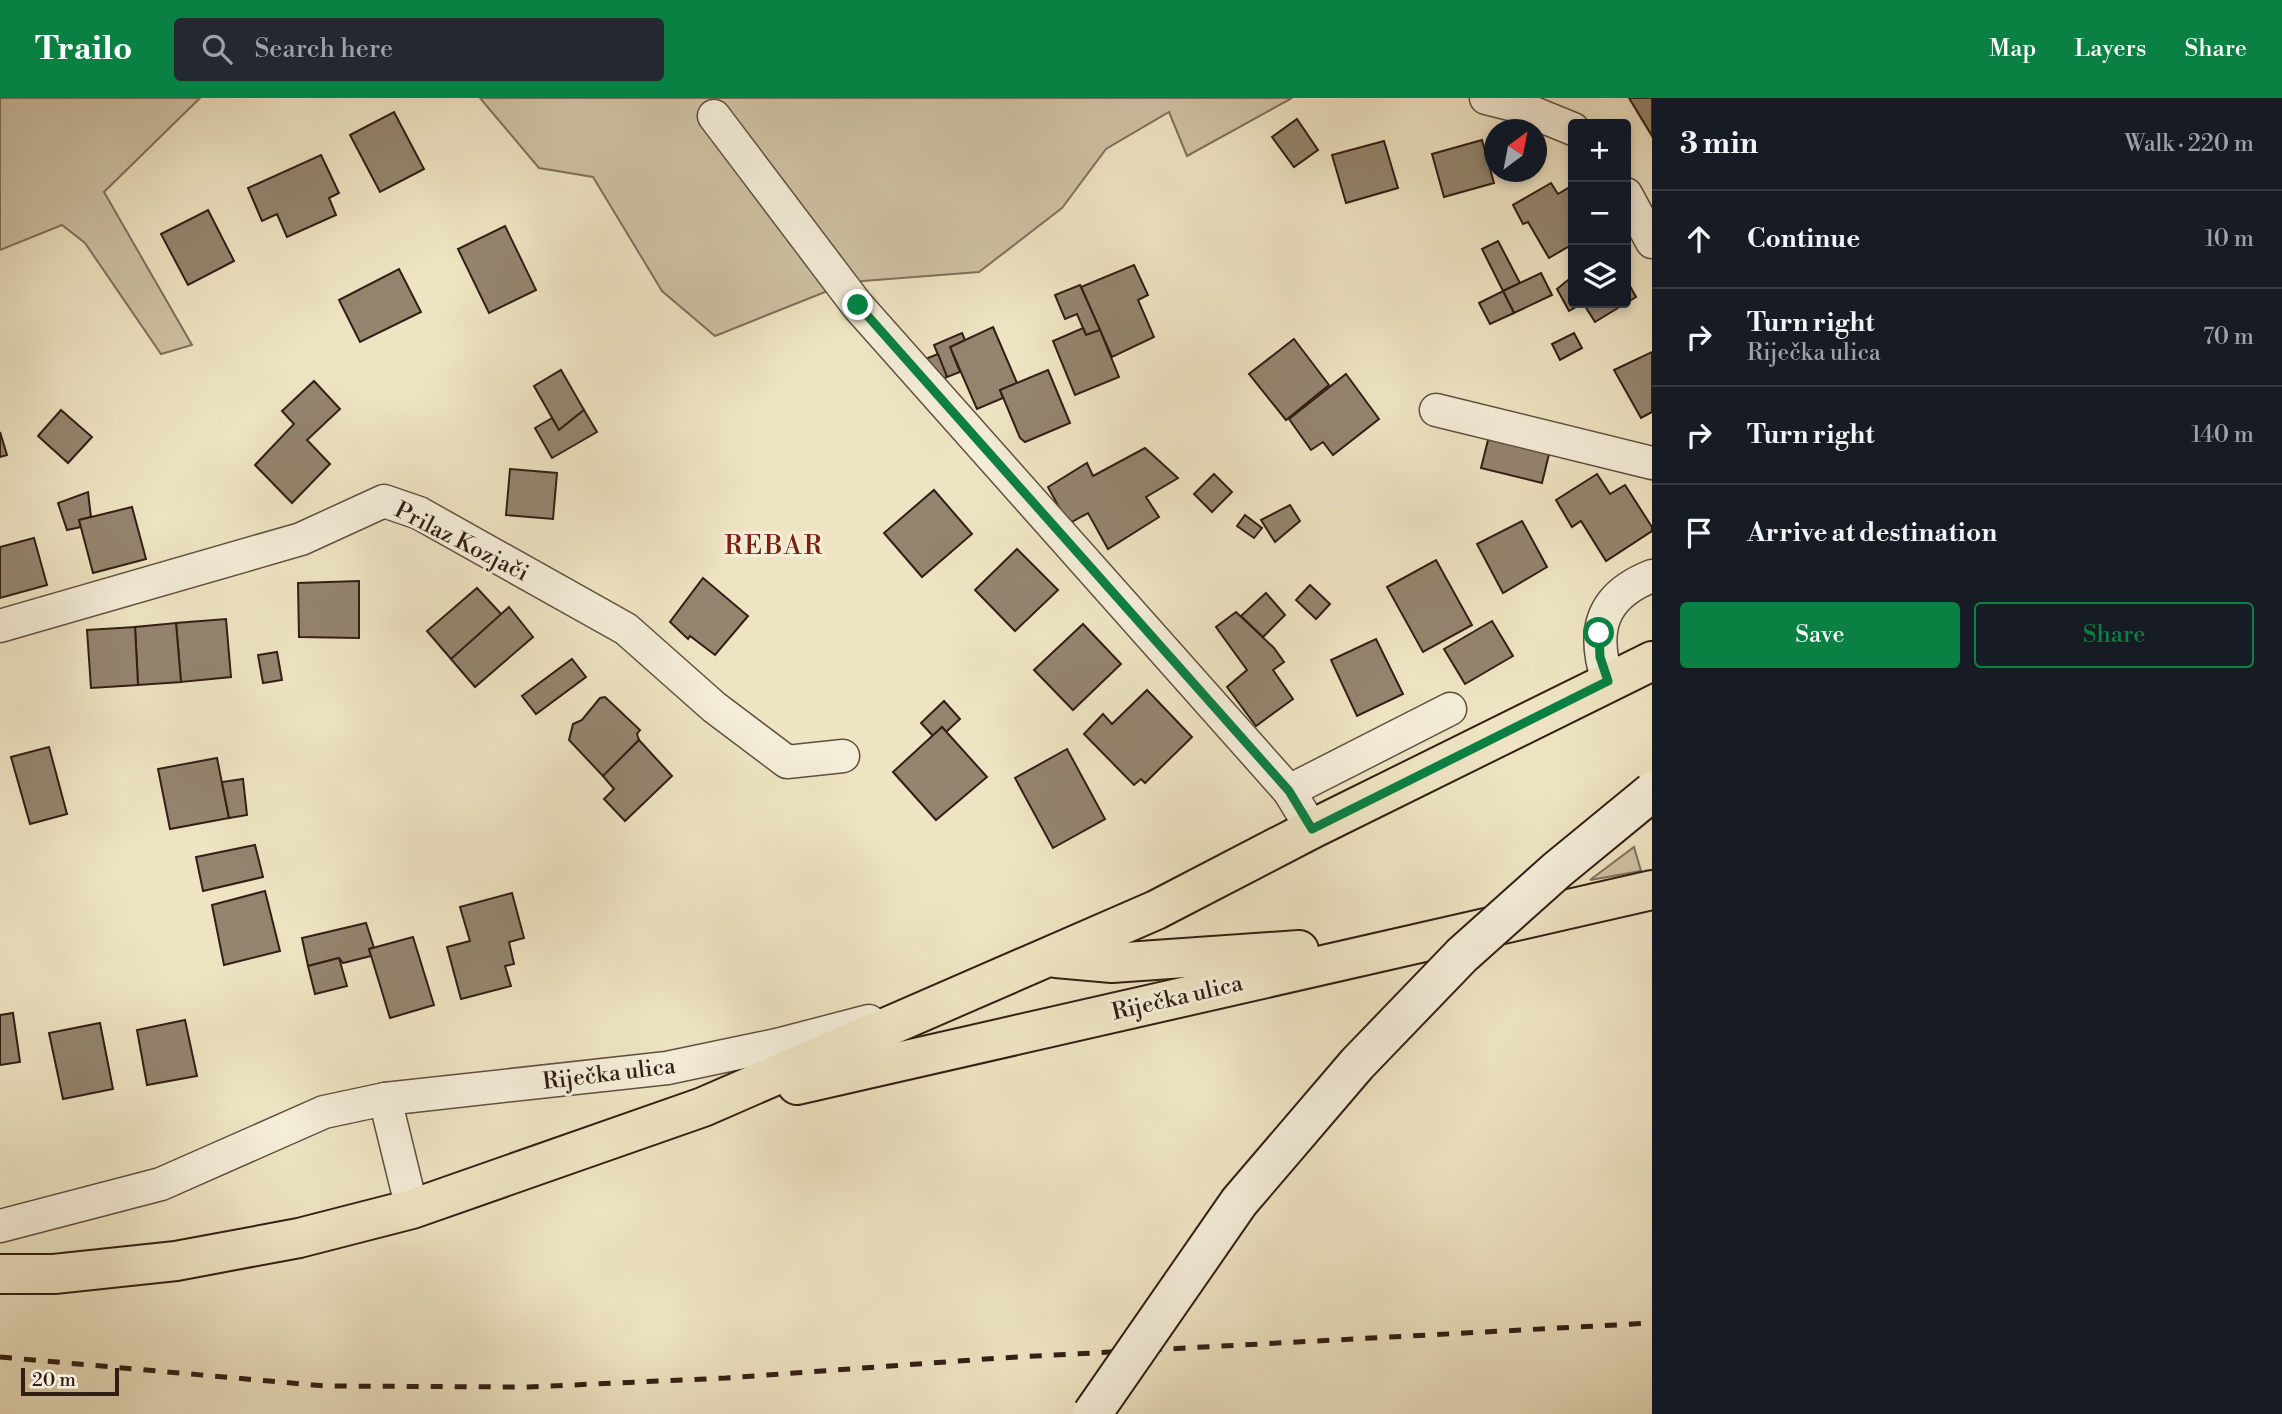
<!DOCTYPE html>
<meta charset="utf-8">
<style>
:root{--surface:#171b24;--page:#242831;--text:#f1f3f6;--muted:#9ea1a6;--line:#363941;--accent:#0b8043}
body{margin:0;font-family:"Libre Bodoni",serif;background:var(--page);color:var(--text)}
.controls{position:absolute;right:21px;top:21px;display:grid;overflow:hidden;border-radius:7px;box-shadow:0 4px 10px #0003}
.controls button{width:63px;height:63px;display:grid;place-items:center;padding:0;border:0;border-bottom:2px solid var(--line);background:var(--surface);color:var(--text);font:35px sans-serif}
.compass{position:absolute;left:1484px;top:21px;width:63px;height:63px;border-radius:50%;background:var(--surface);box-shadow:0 4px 10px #0003;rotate:32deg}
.scale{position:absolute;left:21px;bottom:18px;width:98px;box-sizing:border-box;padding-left:7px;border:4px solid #321e15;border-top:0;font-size:19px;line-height:24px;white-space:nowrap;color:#321e15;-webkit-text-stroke:5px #f4edd8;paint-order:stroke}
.stop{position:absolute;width:21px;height:21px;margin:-16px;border:5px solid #0b8043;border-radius:50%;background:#fff}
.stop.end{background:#0b8043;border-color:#fff;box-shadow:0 2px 7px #0008}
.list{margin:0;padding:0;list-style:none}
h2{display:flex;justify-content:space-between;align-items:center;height:91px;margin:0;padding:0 28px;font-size:30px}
h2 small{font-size:23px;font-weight:400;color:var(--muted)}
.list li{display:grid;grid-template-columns:46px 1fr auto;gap:21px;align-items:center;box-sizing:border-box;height:98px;padding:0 28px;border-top:2px solid var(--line)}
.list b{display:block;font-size:26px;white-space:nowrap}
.list p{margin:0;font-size:23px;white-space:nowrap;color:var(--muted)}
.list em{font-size:23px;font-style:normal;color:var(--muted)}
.actions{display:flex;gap:14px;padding:21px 28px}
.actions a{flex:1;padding:16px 0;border:2px solid var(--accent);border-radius:7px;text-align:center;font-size:24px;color:var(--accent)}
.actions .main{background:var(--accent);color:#fff}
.icon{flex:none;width:38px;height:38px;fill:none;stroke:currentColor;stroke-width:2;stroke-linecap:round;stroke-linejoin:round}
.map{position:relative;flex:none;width:1652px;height:1316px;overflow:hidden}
header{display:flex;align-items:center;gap:42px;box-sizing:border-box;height:98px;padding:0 35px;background:var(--accent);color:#fff}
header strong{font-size:33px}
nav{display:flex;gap:38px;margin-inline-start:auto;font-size:24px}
.search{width:490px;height:63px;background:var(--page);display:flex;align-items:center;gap:18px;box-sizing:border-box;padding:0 24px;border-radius:7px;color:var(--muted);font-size:26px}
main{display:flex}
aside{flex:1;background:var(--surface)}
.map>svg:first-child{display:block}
.green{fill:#cec2a5;stroke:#80705d;stroke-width:2}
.building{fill:#94856f;stroke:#321e15;stroke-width:2}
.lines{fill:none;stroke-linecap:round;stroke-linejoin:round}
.street-casing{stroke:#615040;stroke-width:35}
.primary-casing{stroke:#321e15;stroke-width:42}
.street{stroke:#f4edd8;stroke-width:32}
.primary{stroke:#eee4c3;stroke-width:38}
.rail{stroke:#321e15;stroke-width:5;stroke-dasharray:12 12;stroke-linecap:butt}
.secondary-bridge-casing{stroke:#321e15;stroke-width:42;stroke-linecap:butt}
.secondary-bridge{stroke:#f4edd8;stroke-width:38}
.route{stroke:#0b8043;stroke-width:9}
.labels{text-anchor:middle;stroke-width:6;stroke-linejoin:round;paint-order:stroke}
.street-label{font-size:23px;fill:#321e15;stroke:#f4edd8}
.quarter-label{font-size:26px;letter-spacing:2px;fill:#7a1f14;stroke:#f4edd8}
</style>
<header>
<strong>Trailo</strong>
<div class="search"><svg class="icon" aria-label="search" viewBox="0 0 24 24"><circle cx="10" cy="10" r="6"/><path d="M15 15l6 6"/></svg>Search here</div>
<nav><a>Map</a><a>Layers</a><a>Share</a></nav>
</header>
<main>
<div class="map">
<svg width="1652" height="1316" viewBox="0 0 1652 1316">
<rect width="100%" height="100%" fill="#eee4c3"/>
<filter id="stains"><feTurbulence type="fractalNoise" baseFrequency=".00286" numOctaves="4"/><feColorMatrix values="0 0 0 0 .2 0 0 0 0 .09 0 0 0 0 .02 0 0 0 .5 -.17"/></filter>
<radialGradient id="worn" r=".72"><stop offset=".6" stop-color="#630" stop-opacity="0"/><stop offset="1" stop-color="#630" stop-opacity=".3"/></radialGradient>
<g class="green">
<path d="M0 0H200L104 94 192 247 161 256 85 145 62 127 0 152Z"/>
<path d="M480 0H1292L1187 58 1169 14 1106 51 1062 110 979 174 850 184 715 238 662 193 593 79 539 70Z"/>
<path d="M1634 749 1641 773 1590 782Z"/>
</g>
<g class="building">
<path d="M1629 0H1652V38Z"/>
<path d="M394 14 424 71 380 94 350 37Z"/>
<path d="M1297 21 1318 52 1294 69 1272 39Z"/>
<path d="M1482 42 1494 85 1444 99 1432 56Z"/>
<path d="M1384 43 1398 90 1346 105 1332 57Z"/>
<path d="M321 57 339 95 329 100 336 117 287 139 277 116 262 123 248 90Z"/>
<path d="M1551 85 1558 96 1573 87V146L1549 160 1528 124 1523 126 1513 107Z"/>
<path d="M208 112 234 163 188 187 161 136Z"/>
<path d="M505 128 536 192 489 215 458 151Z"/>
<path d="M1498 143 1520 185 1503 193 1482 151Z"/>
<path d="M1134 167 1148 197 1138 202 1154 239 1112 259 1081 189Z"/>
<path d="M399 171 421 214 360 244 339 202Z"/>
<path d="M1541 175 1552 197 1514 215 1503 193Z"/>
<path d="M1573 178V205H1583L1569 213 1557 191Z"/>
<path d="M1626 181 1636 199 1595 224 1583 205H1626Z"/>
<path d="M1080 187 1100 232 1086 237 1077 216 1065 221 1055 197Z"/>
<path d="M1503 193 1514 215 1490 226 1479 205Z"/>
<path d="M993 229 1017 285 1000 292 1003 300 977 311 950 249Z"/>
<path d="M1083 230 1086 237 1100 232 1119 279 1075 297 1053 243Z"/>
<path d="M962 235 965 242 950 249 960 274 947 279 934 247Z"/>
<path d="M1574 235 1582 250 1560 262 1552 246Z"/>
<path d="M1294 241 1329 287 1286 322 1249 276Z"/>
<path d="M1652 254V314L1641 320 1614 272Z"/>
<path d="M938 256 947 279 936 284 925 261Z"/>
<path d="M561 272 584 312 559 332 534 288Z"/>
<path d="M1048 272 1070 325 1025 344 1020 340 1000 292Z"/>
<path d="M1346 276 1379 321 1333 357 1323 344 1311 352 1289 321Z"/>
<path d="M314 283 340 311 307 342 330 366 292 405 255 367 294 326 282 313Z"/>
<path d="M61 312 92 339 68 365 38 338Z"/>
<path d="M584 312 597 334 552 360 535 330 552 320 559 332Z"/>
<path d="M0 334 7 357 0 359Z"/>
<path d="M1489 338 1550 352 1542 385 1481 370Z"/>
<path d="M1145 350 1178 380 1146 399 1159 419 1108 451 1088 415 1068 426 1048 389 1087 365 1093 378Z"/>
<path d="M510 371 557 375 553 421 506 417Z"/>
<path d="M1214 376 1232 394 1212 414 1194 396Z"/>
<path d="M1597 376 1610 396 1625 387 1652 429V433L1606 463 1581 423 1572 429 1556 402Z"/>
<path d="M934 392 972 436 922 479 884 435Z"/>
<path d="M88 394 91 419 79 422 81 429 67 432 58 405Z"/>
<path d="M1290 407 1300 423 1275 444 1261 422Z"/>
<path d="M132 409 146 461 93 475 79 422Z"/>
<path d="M1245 417 1262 430 1254 440 1237 428Z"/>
<path d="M1522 423 1547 469 1503 495 1477 446Z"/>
<path d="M34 440 47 487 0 500V449Z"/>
<path d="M1017 451 1058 492 1015 533 975 492Z"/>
<path d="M1436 462 1472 527 1423 554 1387 489Z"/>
<path d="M703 480 748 518 715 557 690 538 688 541 670 524Z"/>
<path d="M359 483V540L299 539 298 485Z"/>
<path d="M1310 487 1330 506 1316 521 1296 502Z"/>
<path d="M477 490 502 517 451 561 427 533Z"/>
<path d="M1266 495 1285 517 1263 539 1241 518Z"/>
<path d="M509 509 533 539 475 589 451 561Z"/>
<path d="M1236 514 1274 550 1284 564 1273 572 1293 601 1256 628 1227 589 1247 572 1216 529Z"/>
<path d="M226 521 231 579 181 584 176 525Z"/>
<path d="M1492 523 1513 558 1465 586 1444 551Z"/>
<path d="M176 525 181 584 138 587 135 529Z"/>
<path d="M1083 526 1121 566 1073 612 1034 572Z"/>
<path d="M135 529 138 587 91 590 87 532Z"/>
<path d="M1376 541 1403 596 1357 618 1331 562Z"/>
<path d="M277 554 282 582 263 585 258 557Z"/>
<path d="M572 561 586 579 536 616 522 598Z"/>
<path d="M1147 592 1192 639 1145 685 1141 681 1134 687 1084 636 1103 616 1112 626Z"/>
<path d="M605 599 640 632 637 636 639 642 603 678 569 642 573 626 582 622 600 600Z"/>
<path d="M944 603 960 621 946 634 942 629 933 638 921 625Z"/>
<path d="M942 629 987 679 936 722 893 674Z"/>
<path d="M639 642 672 678 625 723 604 701 614 691 603 678Z"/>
<path d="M49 649 67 716 30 726 11 659Z"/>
<path d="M1067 651 1105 721 1053 750 1015 680Z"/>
<path d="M217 660 229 720 170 731 158 671Z"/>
<path d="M243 681 247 717 229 720 222 684Z"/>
<path d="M255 747 263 779 203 793 196 759Z"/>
<path d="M265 793 280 853 224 867 212 807Z"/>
<path d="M512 795 524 840 509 844 514 866 505 868 511 888 461 901 447 849 470 843 460 809Z"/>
<path d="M366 825 374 850 369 851 371 858 343 865 339 860 308 868 302 840Z"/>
<path d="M413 839 434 907 390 920 369 851Z"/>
<path d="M339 860 347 888 315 896 308 868Z"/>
<path d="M13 915 20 964 0 967V917Z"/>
<path d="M185 922 197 978 147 987 137 932Z"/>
<path d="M100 925 113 991 63 1001 49 935Z"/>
</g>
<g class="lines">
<g class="street-casing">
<g id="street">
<path d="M1486 0 1514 7 1573 31"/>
<path d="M714 18 857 207 1289 693 1312 731"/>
<path d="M1626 96 1652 144"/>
<path d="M1436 312 1652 365"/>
<path d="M0 528 301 441 384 403 419 415 626 531 714 609 787 664 843 658"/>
<path d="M1608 583C1591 533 1601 498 1652 478"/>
<path d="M1289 693 1450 611"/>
<path d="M385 1001 667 970 777 947 869 923"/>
<path d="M0 1128 161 1086 324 1014 385 1001 412 1111"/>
</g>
</g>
<g class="primary-casing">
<g id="primary">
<path d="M1056 860 1112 865 1299 852"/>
<path d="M797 987 1652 792"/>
<path d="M0 1176H54L176 1163 299 1140 412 1111 703 1009 1156 812 1312 731 1652 563"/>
</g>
</g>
<use href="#street" class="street"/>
<use href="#primary" class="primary"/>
<path class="rail" d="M0 1259 325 1288 528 1289 726 1280 999 1260 1652 1225"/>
<g class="secondary-bridge-casing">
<path id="secondary-bridge" d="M1092 1316 1239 1104 1357 966 1462 857 1557 772 1652 694"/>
</g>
<use href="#secondary-bridge" class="secondary-bridge"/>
</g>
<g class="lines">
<path class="route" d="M858 207 1289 693 1312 731 1608 583 1600 559 1599 535"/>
</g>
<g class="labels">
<g class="street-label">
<text transform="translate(462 443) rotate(27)" y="8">Prilaz Kozjači</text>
<text transform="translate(1177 899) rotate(-13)" y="8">Riječka ulica</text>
<text transform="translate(609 975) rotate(-7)" y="8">Riječka ulica</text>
</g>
<g class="quarter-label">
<text x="774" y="456">REBAR</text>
</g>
</g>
<rect width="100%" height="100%" filter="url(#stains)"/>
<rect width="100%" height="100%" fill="url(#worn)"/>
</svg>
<div class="controls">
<button>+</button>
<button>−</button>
<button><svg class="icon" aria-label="layers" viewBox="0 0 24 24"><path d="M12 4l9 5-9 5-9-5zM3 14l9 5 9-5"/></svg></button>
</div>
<svg class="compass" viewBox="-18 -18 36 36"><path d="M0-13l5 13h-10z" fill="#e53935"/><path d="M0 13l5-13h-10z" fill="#9ea1a6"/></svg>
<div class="scale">20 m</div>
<div class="stop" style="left:1599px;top:535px"></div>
<div class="stop end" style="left:858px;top:207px"></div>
</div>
<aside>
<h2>3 min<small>Walk · 220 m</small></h2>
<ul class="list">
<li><svg class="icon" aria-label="ahead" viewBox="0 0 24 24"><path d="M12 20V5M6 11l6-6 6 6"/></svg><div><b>Continue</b></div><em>10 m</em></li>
<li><svg class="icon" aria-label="right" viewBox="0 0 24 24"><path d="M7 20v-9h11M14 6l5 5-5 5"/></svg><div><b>Turn right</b><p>Riječka ulica</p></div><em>70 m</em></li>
<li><svg class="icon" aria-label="right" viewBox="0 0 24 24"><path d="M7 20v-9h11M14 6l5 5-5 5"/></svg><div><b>Turn right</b></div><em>140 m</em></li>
<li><svg class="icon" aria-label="arrive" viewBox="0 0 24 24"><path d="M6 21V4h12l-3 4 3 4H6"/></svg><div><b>Arrive at destination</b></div></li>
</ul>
<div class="actions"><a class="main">Save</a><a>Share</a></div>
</aside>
</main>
